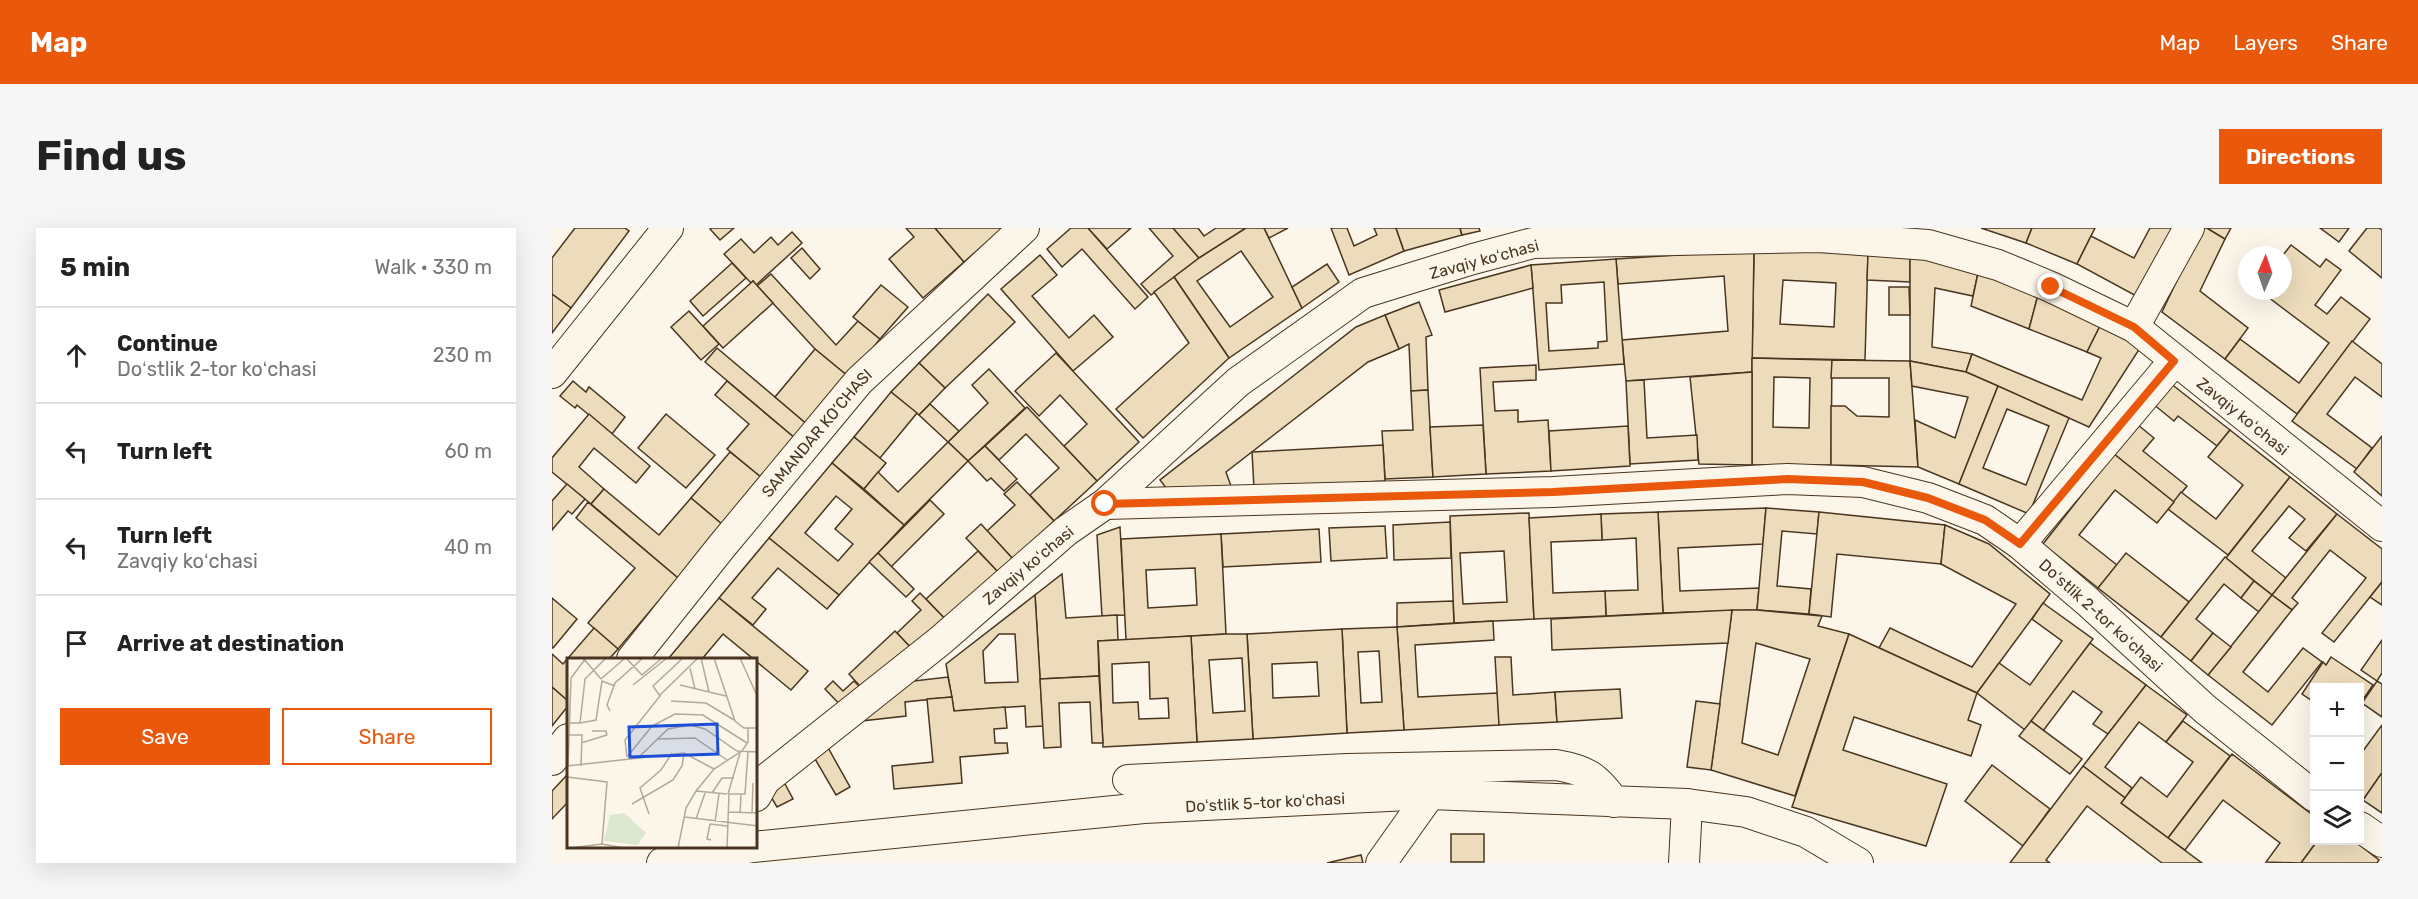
<!DOCTYPE html>
<meta charset="utf-8">
<style>
:root{--surface:#fff;--page:#f6f6f6;--text:#222;--muted:#767676;--line:#e0e0e0;--accent:#ea580c}
body{margin:0;font-family:Rubik,sans-serif;background:var(--page);color:var(--text)}
.controls{position:absolute;right:18px;bottom:18px;display:grid;overflow:hidden;border-radius:0px;box-shadow:0 6px 24px #0002}
.controls button{width:54px;height:54px;display:grid;place-items:center;padding:0;border:0;border-bottom:2px solid var(--line);background:var(--surface);color:var(--text);font:30px sans-serif}
.compass{position:absolute;left:1686px;top:18px;width:54px;height:54px;border-radius:50%;background:var(--surface);box-shadow:0 6px 24px #0002;rotate:2deg}
.stop{position:absolute;width:18px;height:18px;margin:-14px;border:4px solid #ea580c;border-radius:50%;background:#fff}
.stop.end{background:#ea580c;border-color:#fff;box-shadow:0 2px 6px #0008}
.list{margin:0;padding:0;list-style:none}
h2{display:flex;justify-content:space-between;align-items:center;height:78px;margin:0;padding:0 24px;font-size:26px}
h2 small{font-size:20px;font-weight:400;color:var(--muted)}
.list li{display:grid;grid-template-columns:39px 1fr auto;gap:18px;align-items:center;box-sizing:border-box;height:96px;padding:0 24px;border-top:2px solid var(--line)}
.list b{display:block;font-size:22px;white-space:nowrap}
.list p{margin:0;font-size:20px;white-space:nowrap;color:var(--muted)}
.list em{font-size:20px;font-style:normal;color:var(--muted)}
.actions{display:flex;gap:12px;padding:18px 24px}
.actions a{flex:1;padding:14px 0;border:2px solid var(--accent);border-radius:0px;text-align:center;font-size:21px;color:var(--accent)}
.actions .main{background:var(--accent);color:#fff}
.icon{flex:none;width:33px;height:33px;fill:none;stroke:currentColor;stroke-width:2;stroke-linecap:round;stroke-linejoin:round}
.map{position:relative;flex:none;width:1830px;height:635px;overflow:hidden;border-radius:0px}
header{display:flex;align-items:center;gap:36px;box-sizing:border-box;height:84px;padding:0 30px;background:var(--accent);color:#fff}
header strong{font-size:28px}
nav{display:flex;gap:33px;margin-inline-start:auto;font-size:21px}
.intro{display:flex;align-items:center;justify-content:space-between;box-sizing:border-box;height:144px;padding:0 36px}
h1{margin:0;font-size:42px}
.button{padding:15px 27px;border-radius:0px;background:var(--accent);color:#fff;font-size:21px;font-weight:700}
main{display:flex;gap:36px;padding:0 36px}
aside{flex:1;background:var(--surface);border-radius:0px;box-shadow:0 6px 24px #0002}
.map>svg:first-child{display:block}
.building{fill:#ecdcbc;stroke:#4a3520;stroke-width:1.5;fill-rule:evenodd}
.lines{fill:none;stroke-linecap:round;stroke-linejoin:round}
.minor-casing{stroke:#4a3520;stroke-width:32}
.minor{stroke:#fbf6e9;stroke-width:30}
.route{stroke:#ea580c;stroke-width:8}
.labels{text-anchor:middle;stroke-width:4.5;stroke-linejoin:round;paint-order:stroke}
.street-label{font-size:16px;fill:#4a3520;stroke:#fbf6e9}
.inset-road{fill:none;stroke:#b4a999;stroke-width:1.5}
.view{fill:#1d4ed8;fill-opacity:0.15;stroke:#1d4ed8;stroke-width:3}
.inset-edge{fill:none;stroke:#4a3520;stroke-width:3}
</style>
<header>
<strong>Map</strong>
<nav><a>Map</a><a>Layers</a><a>Share</a></nav>
</header>
<div class="intro"><h1>Find us</h1><a class="button">Directions</a></div>
<main>
<aside>
<h2>5 min<small>Walk · 330 m</small></h2>
<ul class="list">
<li><svg class="icon" aria-label="ahead" viewBox="0 0 24 24"><path d="M12 20V5M6 11l6-6 6 6"/></svg><div><b>Continue</b><p>Doʻstlik 2-tor koʻchasi</p></div><em>230 m</em></li>
<li><svg class="icon" aria-label="left" viewBox="0 0 24 24"><path d="M17 20v-9H6M10 6l-5 5 5 5"/></svg><div><b>Turn left</b></div><em>60 m</em></li>
<li><svg class="icon" aria-label="left" viewBox="0 0 24 24"><path d="M17 20v-9H6M10 6l-5 5 5 5"/></svg><div><b>Turn left</b><p>Zavqiy koʻchasi</p></div><em>40 m</em></li>
<li><svg class="icon" aria-label="arrive" viewBox="0 0 24 24"><path d="M6 21V4h12l-3 4 3 4H6"/></svg><div><b>Arrive at destination</b></div></li>
</ul>
<div class="actions"><a class="main">Save</a><a>Share</a></div>
</aside>
<div class="map">
<svg width="1830" height="635" viewBox="0 0 1830 635">
<rect width="100%" height="100%" fill="#fbf6e9"/>
<g class="building">
<path d="M23 0H73L77 3 19 80 0 66V30Z"/>
<path d="M160 0H182L168 12 158 1Z"/>
<path d="M354 0H383L412 34 371 70 337 31 362 9Z"/>
<path d="M383 0H451L412 34Z"/>
<path d="M519 0H536L596 69 583 81 530 21 510 39 495 21Z"/>
<path d="M536 0H579L555 21Z"/>
<path d="M597 0H621L647 30 599 67 589 56 621 28Z"/>
<path d="M621 0H646L652 8 664 0H694L647 30Z"/>
<path d="M694 0H712L750 80 677 130 622 49 647 30ZM689 23 721 69 678 99 645 53Z"/>
<path d="M712 0H736L717 10Z"/>
<path d="M779 0H795L802 18 825 7 822 0H844L852 23 797 47Z"/>
<path d="M844 0H908L910 7 852 23Z"/>
<path d="M908 0H927L928 3 910 7Z"/>
<path d="M1429 0H1480L1474 15Z"/>
<path d="M1480 0H1543L1525 36 1474 15Z"/>
<path d="M1598 0H1625L1588 70 1525 36 1539 8 1582 30Z"/>
<path d="M1650 0H1655L1673 11 1648 63 1696 100 1673 131 1610 84Z"/>
<path d="M1655 0H1679L1673 11Z"/>
<path d="M1768 0H1797L1787 14Z"/>
<path d="M1815 0H1827L1830 2V50L1797 23Z"/>
<path d="M240 4 250 15 204 57 201 53 199 55 172 26 189 11 202 25 219 9 226 17Z"/>
<path d="M1739 17 1768 39 1774 31 1789 42 1763 77 1775 86 1789 69 1818 91 1745 186 1673 131 1688 111 1747 155 1777 115 1708 63H1731V27Z"/>
<path d="M250 20 268 41 258 51 239 30Z"/>
<path d="M1202 22 1316 26 1313 132 1200 130ZM1231 52 1284 55 1282 99 1228 96Z"/>
<path d="M1202 22 1200 144 1074 153 1070 112 1176 103 1172 48 1066 56 1064 31Z"/>
<path d="M1316 26 1358 27V54L1315 52Z"/>
<path d="M488 27 505 47 480 68 517 110 542 87 561 109 521 143 449 61Z"/>
<path d="M1358 27 1426 45 1421 68 1383 60 1380 119 1420 126 1414 144 1358 133Z"/>
<path d="M1064 31 1072 136 987 142 979 37ZM1052 54 1055 113 1046 114V120L997 123 994 75H1010L1009 57Z"/>
<path d="M180 35 194 50 151 88 138 73Z"/>
<path d="M775 36 787 54 750 80 740 59Z"/>
<path d="M979 37 981 60 893 84 887 62Z"/>
<path d="M1426 45 1486 67 1477 101 1419 78Z"/>
<path d="M219 46 284 117 306 93 328 111 297 149 263 121 205 58Z"/>
<path d="M622 49 677 130 591 210 564 181 637 115 602 64Z"/>
<path d="M201 53 221 75 171 120 151 98Z"/>
<path d="M329 57 356 79 328 111 301 89Z"/>
<path d="M1337 59H1357L1358 87H1337Z"/>
<path d="M0 66 19 80 0 105Z"/>
<path d="M436 66 463 94 393 160 367 135Z"/>
<path d="M1486 67 1551 92 1535 124 1477 101Z"/>
<path d="M867 74 880 107 874 109 876 162 859 163 857 116 847 121 833 87Z"/>
<path d="M137 83 167 116 149 132 119 99Z"/>
<path d="M833 87 847 121 816 134 674 244 680 261 618 265 608 252 804 99Z"/>
<path d="M1551 92 1588 120 1537 199 1414 144 1420 126 1530 172 1549 130 1535 124Z"/>
<path d="M1800 113 1830 136V169L1803 149 1775 186 1820 220 1805 241 1740 193Z"/>
<path d="M165 120 256 197 244 211 153 134Z"/>
<path d="M263 121 297 149 256 197 223 169Z"/>
<path d="M504 125 587 214 545 253 512 218 535 196 508 167 487 188 463 163Z"/>
<path d="M1200 130 1280 132 1279 237H1200ZM1222 149 1258 150 1257 200 1221 199Z"/>
<path d="M1280 132 1358 133 1366 239 1279 237V178H1293L1305 188 1337 189V150H1279Z"/>
<path d="M1358 133 1414 144 1446 158 1407 256 1366 239 1363 192 1403 210 1416 169 1360 158Z"/>
<path d="M367 135 393 160 367 187 339 164Z"/>
<path d="M984 137V152L941 154 943 183 966 182V194L996 192 999 243 934 246 928 140Z"/>
<path d="M437 141 473 180 416 233 396 214 436 175 420 157Z"/>
<path d="M1200 144V237L1147 236 1138 149Z"/>
<path d="M1092 152 1095 210 1145 207 1146 232 1078 236 1074 153Z"/>
<path d="M21 153 34 164 37 159 73 189 60 206 25 177 23 180 8 168Z"/>
<path d="M175 153 244 211 210 250 175 221 197 196 163 167Z"/>
<path d="M1618 155 1678 202 1665 218 1626 188 1622 193 1601 176Z"/>
<path d="M1446 158 1517 190 1477 286 1407 256ZM1455 181 1497 198 1474 257 1431 240Z"/>
<path d="M876 162 881 249 833 251 830 203 861 202 859 163Z"/>
<path d="M339 164 365 185 328 230 302 209Z"/>
<path d="M378 176 407 203 396 214 367 187Z"/>
<path d="M475 179 545 253 502 293 478 267 507 240 474 206 447 232 433 218Z"/>
<path d="M37 186 98 238 84 255 42 220 27 239 52 261 39 276 0 244V230Z"/>
<path d="M114 186 163 227 134 260 86 220Z"/>
<path d="M931 197 934 246 881 249 878 199Z"/>
<path d="M1586 197 1602 210 1591 223 1635 258 1622 274 1562 226Z"/>
<path d="M1076 198 1078 238 999 243 997 203Z"/>
<path d="M1678 202 1738 249 1676 327 1616 281 1629 264 1664 291 1691 257 1656 229Z"/>
<path d="M1830 208V268L1802 244Z"/>
<path d="M302 209 334 235 312 261 280 235Z"/>
<path d="M396 214 416 233 352 297 312 261 326 244 346 264Z"/>
<path d="M831 217 833 253 702 260 700 224Z"/>
<path d="M433 218 465 251 452 263 439 250 435 253 416 233Z"/>
<path d="M178 224 210 250 171 297 139 270Z"/>
<path d="M1562 226 1622 274 1605 295 1563 262 1527 307 1565 337 1546 360 1491 316Z"/>
<path d="M280 235 352 297 287 367 217 310ZM284 268 300 281 283 301 301 316 286 333 253 305Z"/>
<path d="M1738 249 1785 286 1754 323 1737 310 1753 291 1737 278 1700 323 1734 350 1720 367 1674 330Z"/>
<path d="M465 254 502 293 461 331 435 303 463 277 452 266Z"/>
<path d="M15 256 33 271 20 286 16 283 0 302V273Z"/>
<path d="M52 261 107 307 139 270 171 297 126 350 39 276Z"/>
<path d="M378 272 392 286 339 339 326 325Z"/>
<path d="M36 274 126 350 66 421 36 395 83 340 24 290Z"/>
<path d="M1214 280 1211 316 1126 320 1128 363 1207 360 1205 382 1111 385 1106 284Z"/>
<path d="M1214 280 1267 284 1265 306 1230 303 1225 358 1259 361 1257 386 1205 382Z"/>
<path d="M1106 284 1111 385 1054 388 1053 363 1086 362 1084 310 1050 312 1049 286Z"/>
<path d="M1267 284 1393 297 1389 336 1285 326 1279 389 1257 386Z"/>
<path d="M977 285 982 391 902 395 898 288ZM952 323 955 374 911 376 908 325Z"/>
<path d="M1049 286 1050 312 999 314 1001 365 1053 363 1054 388 982 391 977 290Z"/>
<path d="M1785 286 1830 321V354L1782 414 1770 405 1814 350 1778 322 1740 370 1746 375 1740 382 1720 367Z"/>
<path d="M898 294 899 330 842 332 841 297Z"/>
<path d="M429 296 461 331 447 345 414 310Z"/>
<path d="M1393 297 1437 316 1498 366 1425 465 1327 420 1338 400 1420 439 1464 376 1389 336Z"/>
<path d="M833 298 835 330 779 333 777 300Z"/>
<path d="M568 299 573 387 550 388 545 307Z"/>
<path d="M767 301 769 334 671 339 669 306Z"/>
<path d="M669 306 674 406 574 412 569 311ZM643 340 645 377 596 380 594 342Z"/>
<path d="M217 310 287 367 275 381 226 340 200 370 214 381 201 397 167 370Z"/>
<path d="M426 323 447 345 395 393 374 371Z"/>
<path d="M326 325 362 361 354 369 317 334Z"/>
<path d="M1574 325 1637 374 1609 409 1546 360Z"/>
<path d="M1673 329 1702 353 1689 370 1672 356 1644 391 1661 405 1639 433 1609 409Z"/>
<path d="M510 346 514 390 565 387 566 412 546 413 547 448 488 451 483 367Z"/>
<path d="M1702 353 1720 367 1707 384 1689 370Z"/>
<path d="M1830 354V377L1818 369Z"/>
<path d="M368 365 395 393 362 423 345 405 369 382 360 373Z"/>
<path d="M483 367 491 498 474 499 473 478 402 483 394 436ZM447 406H463L466 454 433 455 431 423Z"/>
<path d="M1720 367 1740 382 1691 444 1716 464 1751 420 1770 434 1720 497 1656 447Z"/>
<path d="M0 370 25 391 1 420H0Z"/>
<path d="M167 370 256 443 239 462 171 406 150 431H116Z"/>
<path d="M901 373 902 395 845 399V375Z"/>
<path d="M1491 375 1541 411 1473 502 1425 465 1447 435 1478 457 1510 413 1480 391Z"/>
<path d="M1180 382H1205L1270 388 1266 398 1297 406 1243 568 1159 542ZM1204 415 1258 431 1226 527 1190 515Z"/>
<path d="M1180 382 1176 415 1000 422 999 391Z"/>
<path d="M941 393 942 412 863 417 866 469 946 465 947 497 852 502 845 399Z"/>
<path d="M845 399 852 502 795 505 790 401ZM827 423 830 474 809 475 806 424Z"/>
<path d="M42 400 66 421 57 431H16V473L0 459V426L11 436Z"/>
<path d="M790 401 795 505 701 511 695 406ZM765 434 767 468 721 470 720 436Z"/>
<path d="M343 403 362 423 316 467 297 446Z"/>
<path d="M1661 405 1679 419 1656 447 1639 433Z"/>
<path d="M674 406H695L701 511 645 514 639 408ZM690 430 693 483 661 485 657 432Z"/>
<path d="M1297 406 1425 465 1416 492 1429 497 1419 528 1302 489 1291 522 1395 556 1374 618 1240 579Z"/>
<path d="M639 408 645 514 551 519 546 413ZM597 434 598 471 616 470 617 490 587 491 586 474 561 475 560 436Z"/>
<path d="M1830 412V445L1825 453 1809 442Z"/>
<path d="M1538 415 1594 457 1556 506 1541 496 1550 484 1521 463 1491 503 1479 493Z"/>
<path d="M943 429H959L961 467 1003 464 1005 494 947 497Z"/>
<path d="M1779 429 1821 457 1808 476V460H1762V474L1750 466 1771 434 1774 437Z"/>
<path d="M547 448 551 515H540L538 474 507 475 509 519 492 520 488 451Z"/>
<path d="M396 449 400 469 353 474 354 488 309 493 336 456Z"/>
<path d="M281 453 291 463 302 453 314 465 294 483 273 461Z"/>
<path d="M1825 453 1830 456V489L1810 475Z"/>
<path d="M1594 457 1635 487 1614 514 1587 494 1553 539 1580 560 1573 570 1531 538Z"/>
<path d="M0 459 16 473V478L0 498Z"/>
<path d="M1068 461 1070 490 1005 494 1003 464Z"/>
<path d="M400 469 402 483 453 479 455 500 442 501 443 515H455L456 525 408 529 410 555 342 561 340 538 381 534 375 471Z"/>
<path d="M1144 473 1168 476 1159 542 1135 539Z"/>
<path d="M1479 493 1530 531 1518 546 1467 508Z"/>
<path d="M1631 493 1678 528 1616 610 1569 575 1589 549 1615 569 1641 534 1614 514Z"/>
<path d="M1830 497V545L1811 572 1808 569V527Z"/>
<path d="M274 516 298 559 284 567 259 524Z"/>
<path d="M1680 526 1762 588V612H1766L1749 635 1714 634 1728 615 1671 572 1633 622 1616 610Z"/>
<path d="M1440 537 1498 581 1471 618 1413 573Z"/>
<path d="M1531 538 1573 570 1569 575 1650 635H1610L1535 578 1494 632 1498 635H1458Z"/>
<path d="M16 546V574L0 591V563Z"/>
<path d="M1829 546 1830 547V585L1811 572Z"/>
<path d="M232 554 241 571 225 579 215 562Z"/>
<rect x="899" y="606" width="33" height="28"/>
<path d="M1766 612H1801L1827 632 1825 635H1749Z"/>
<path d="M809 627 811 635H775Z"/>
</g>
<g class="lines">
<g class="minor-casing">
<g id="minor">
<path d="M1582 99 1637 0"/>
<path d="M0 145 116 0"/>
<path d="M553 276 1001 264 1235 251 1311 254 1376 270 1433 292 1468 316 1535 373 1653 481 1762 568"/>
<path d="M1468 316 1622 133"/>
<path id="s1" d="M80 431 170 318 307 153 472 0"/>
<path d="M0 532 16 511"/>
<path d="M576 552 795 541 1004 537C1034 542 1045 549 1062 574"/>
<path d="M204 568 213 552 388 413 514 303 553 276 686 154 811 65 921 31 981 15 1267 9 1376 17 1446 37 1499 59 1582 99 1830 298"/>
<path d="M1808 599 1830 614"/>
<path d="M110 635 201 619 592 580 878 566 1135 576 1194 584 1254 604 1306 635"/>
<path d="M829 635 878 566"/>
<path d="M1132 635 1135 576"/>
</g>
</g>
<use href="#minor" class="minor"/>
</g>
<g class="lines">
<path class="route" d="M553 276 1001 264 1235 251 1311 254 1376 270 1433 292 1468 316 1622 133 1582 99 1499 59"/>
</g>
<g class="labels">
<g class="street-label">
<text transform="translate(932 31) rotate(-15)" y="6">Zavqiy koʻchasi</text>
<text transform="translate(1691 188) rotate(39)" y="6">Zavqiy koʻchasi</text>
<text dy="6" stroke="none"><textPath href="#s1" startOffset="292">SAMANDAR KO‘CHASI</textPath></text>
<text transform="translate(476 337) rotate(-40)" y="6">Zavqiy koʻchasi</text>
<text transform="translate(1549 387) rotate(42)" y="6">Doʻstlik 2-tor koʻchasi</text>
<text transform="translate(713 574) rotate(-3)" y="6">Doʻstlik 5-tor koʻchasi</text>
</g>
</g>
<g transform="translate(15 430)">
<rect width="190" height="190" fill="#fbf6e9"/>
<path d="M57 155 79 175 70 187 37 183 43 157Z" fill="#dce7d0"/>
<path class="inset-road" d="M16 0 34 21M59 0 75 17 95 0M134 0 142 34M147 0 168 63 177 70H191M173 0 191 40M123 10 128 31M34 21 58 0M66 27 100 0M113 27 159 38M93 37 131 0M104 43 139 45 167 62M43 53 40 47 48 25 76 0M2 65H13L18 21 39 0M13 65 29 62 35 23 48 28M25 73H39L40 77M0 77H15L14 108M91 81 128 80 160 102M14 85 40 77M73 98 101 71 123 67 138 71 170 93 191 94M60 99 85 68 108 56 136 57 180 85M60 99 58 82 93 38 86 28 116 0M0 108 117 95 147 111M1 108 4 20 19 0M0 119 40 124 35 186M129 133 160 136M145 135 155 120H167M161 136 173 95M65 146 106 122 115 108 117 95M161 154 191 155M173 155 174 137M185 155 186 125M82 156 73 130 94 112 105 95M118 159 191 168M129 161 138 135M148 164 152 136M144 182 140 181 143 166 160 168M4 190 35 186 57 190M111 190 119 150 129 133 147 111 175 93 181 84V70M160 190 162 136H178L181 94"/>
<path class="view" d="M150 66 151 96 63 99 62 69Z"/>
<rect width="190" height="190" class="inset-edge"/>
</g>
</svg>
<div class="controls">
<button>+</button>
<button>−</button>
<button><svg class="icon" aria-label="layers" viewBox="0 0 24 24"><path d="M12 4l9 5-9 5-9-5zM3 14l9 5 9-5"/></svg></button>
</div>
<svg class="compass" viewBox="-18 -18 36 36"><path d="M0-13l5 13h-10z" fill="#e53935"/><path d="M0 13l5-13h-10z" fill="#767676"/></svg>
<div class="stop" style="left:553px;top:276px"></div>
<div class="stop end" style="left:1499px;top:59px"></div>
</div>
</main>
